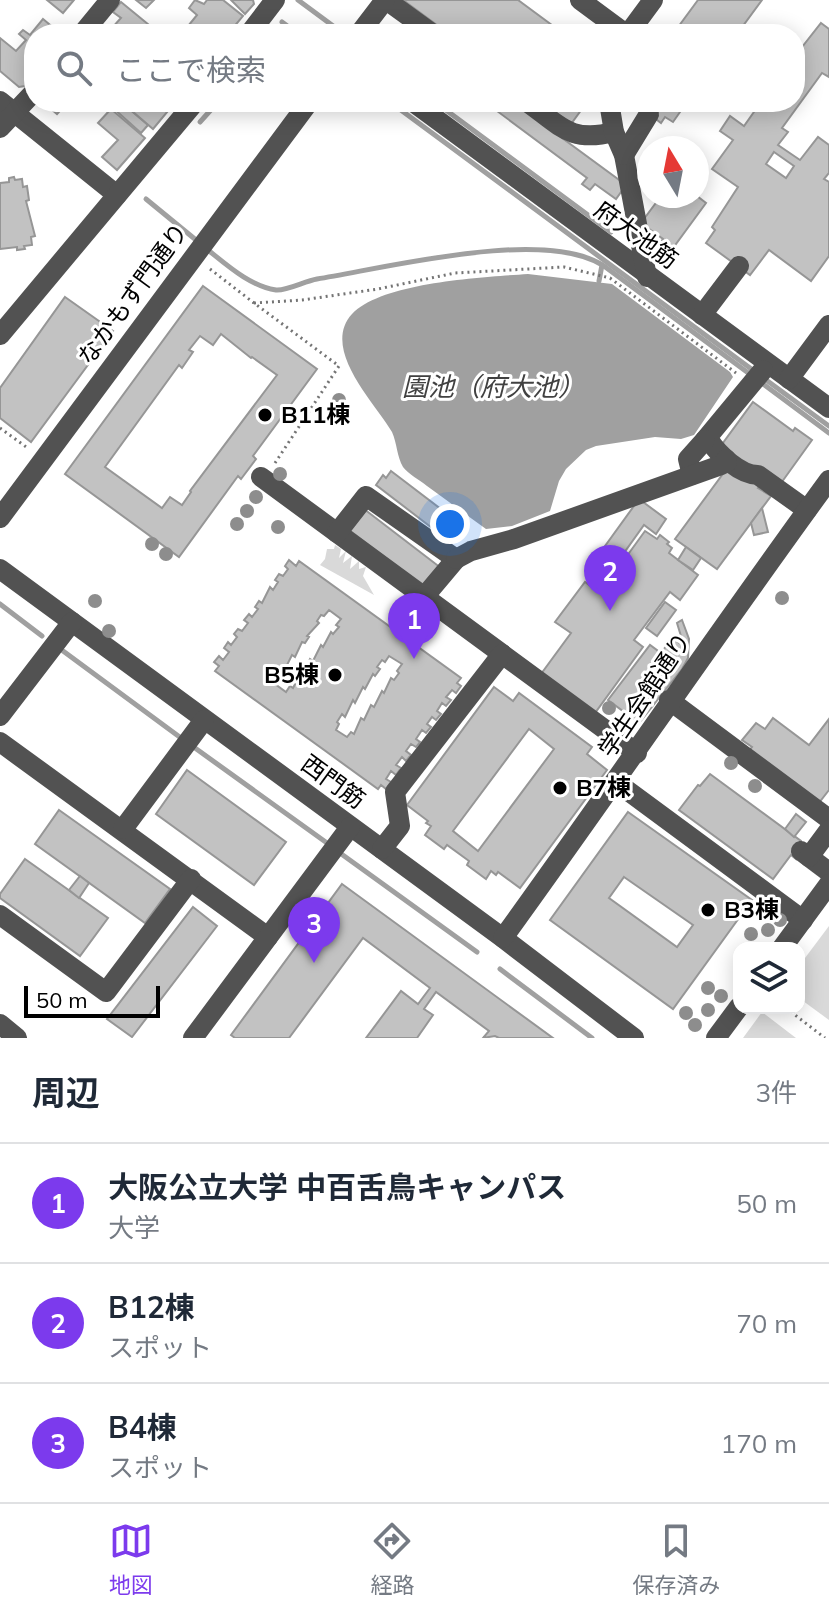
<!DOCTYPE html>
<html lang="ja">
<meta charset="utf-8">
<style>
:root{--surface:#fff;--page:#f6f6f7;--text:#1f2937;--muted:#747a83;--line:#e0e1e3;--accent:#7c3aed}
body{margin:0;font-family:Mulish,"Noto Sans JP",sans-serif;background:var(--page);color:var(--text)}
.controls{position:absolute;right:24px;bottom:24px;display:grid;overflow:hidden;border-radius:16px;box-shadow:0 4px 20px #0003}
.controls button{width:72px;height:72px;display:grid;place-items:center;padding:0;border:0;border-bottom:2px solid var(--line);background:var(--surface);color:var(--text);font:40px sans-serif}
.compass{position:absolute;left:637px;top:136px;width:72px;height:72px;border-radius:50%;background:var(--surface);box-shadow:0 4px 20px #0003;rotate:350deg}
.scale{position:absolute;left:24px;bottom:20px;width:136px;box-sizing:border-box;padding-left:8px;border:4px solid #000;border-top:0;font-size:22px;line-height:28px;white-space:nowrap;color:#000;-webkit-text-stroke:6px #fff;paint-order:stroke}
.you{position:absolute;left:450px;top:524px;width:28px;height:28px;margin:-20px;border:6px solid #fff;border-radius:50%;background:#1a73e8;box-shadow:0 0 0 12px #1a73e833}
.badge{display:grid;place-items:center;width:52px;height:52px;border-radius:50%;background:var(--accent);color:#fff;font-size:26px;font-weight:700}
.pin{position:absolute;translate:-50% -66px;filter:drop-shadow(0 2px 4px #0008)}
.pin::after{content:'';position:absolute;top:42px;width:28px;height:24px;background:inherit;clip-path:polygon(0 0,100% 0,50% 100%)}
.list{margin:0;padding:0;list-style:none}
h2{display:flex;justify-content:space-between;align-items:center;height:104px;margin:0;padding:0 32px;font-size:34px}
h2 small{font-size:26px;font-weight:400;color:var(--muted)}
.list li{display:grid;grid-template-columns:52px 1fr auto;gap:24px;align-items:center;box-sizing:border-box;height:120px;padding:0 32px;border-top:2px solid var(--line)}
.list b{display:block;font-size:30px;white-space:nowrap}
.list p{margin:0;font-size:26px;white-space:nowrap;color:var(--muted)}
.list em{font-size:26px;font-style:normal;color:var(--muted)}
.icon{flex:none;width:44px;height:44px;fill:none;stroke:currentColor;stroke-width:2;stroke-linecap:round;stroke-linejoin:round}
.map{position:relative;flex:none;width:829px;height:1038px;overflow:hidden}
.search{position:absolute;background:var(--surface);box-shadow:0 4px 20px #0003;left:24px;right:24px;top:24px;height:88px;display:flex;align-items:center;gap:20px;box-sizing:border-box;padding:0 28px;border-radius:32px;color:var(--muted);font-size:30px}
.sheet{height:464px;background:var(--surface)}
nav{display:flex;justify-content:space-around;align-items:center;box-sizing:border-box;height:112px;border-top:2px solid var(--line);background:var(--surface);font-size:22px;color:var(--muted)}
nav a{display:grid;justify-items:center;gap:4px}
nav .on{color:var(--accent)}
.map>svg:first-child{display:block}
.green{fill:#d9d9d9}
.water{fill:#a0a0a0}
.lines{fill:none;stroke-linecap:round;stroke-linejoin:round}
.stream{stroke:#a0a0a0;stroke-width:5}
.building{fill:#c2c2c2;stroke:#969696;stroke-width:2;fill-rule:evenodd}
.path{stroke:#747474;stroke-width:3;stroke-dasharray:2 4;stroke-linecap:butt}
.minor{stroke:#525252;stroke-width:20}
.tree{fill:#8d8d8d}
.poi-dot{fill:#000;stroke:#fff;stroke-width:3}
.labels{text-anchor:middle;stroke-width:6;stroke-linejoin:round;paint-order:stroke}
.street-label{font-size:24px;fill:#000;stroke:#fff}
.poi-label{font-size:24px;font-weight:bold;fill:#000;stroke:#fff;text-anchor:start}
.water-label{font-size:26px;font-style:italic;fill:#414141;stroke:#fff}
</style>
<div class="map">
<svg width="829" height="1038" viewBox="0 0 829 1038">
<rect width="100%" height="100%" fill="#fff"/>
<g class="green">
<path d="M335 545 341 549 339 558 346 551 343 563 352 556 350 569 359 561V569L366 567 363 576 374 595 320 565 325 559 327 549H334Z"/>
<path d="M829 926V1020L799 998V966Z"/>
<path d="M762 1012 796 1038H743Z"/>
</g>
<path class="water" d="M528 274 612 284 730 372 733 377 694 435 681 439 655 437 596 446 586 450 566 469 559 481 550 511 512 526 486 529C466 515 447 500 427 486 420 480 408 474 403 467 397 457 397 443 392 432 376 404 320 349 352 314 382 282 485 277 528 274Z"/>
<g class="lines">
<g class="stream">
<path d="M298 0 344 34"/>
<path d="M282 22 298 34"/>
<path d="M278 34 286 26"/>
<path d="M390 102 754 371"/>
<path d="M435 102 611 232"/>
<path d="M200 122 218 102"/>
<path d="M146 199 196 240"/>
<path d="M208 250C228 266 250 286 276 290 287 291 305 281 317 279 386 268 545 227 604 266L751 375"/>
<path d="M599 281 602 265"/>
<path d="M762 377 829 426"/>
<path d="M759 381 829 433"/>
<path d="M0 604 42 636"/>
<path d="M59 648 181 738"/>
<path d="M195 748 327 843"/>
<path d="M340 853 477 952"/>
<path d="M500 969 592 1038"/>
</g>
</g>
<g class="building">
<path d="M47 0H74L63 13Z"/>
<path d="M136 0H154L146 8Z"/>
<path d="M195 0 204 4 207 0H223L243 16 228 34H188L184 31 197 15 189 8Z"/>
<path d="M231 0H253L254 4 245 14Z"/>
<path d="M403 0H518L564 34H449Z"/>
<path d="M698 0H762L737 34H673Z"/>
<path d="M121 2 160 34H119L112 28 121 18 113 12Z"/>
<path d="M43 19 61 34H34V74L25 86 19 87 0 71V38L16 51 26 40 19 34 23 30 30 35Z"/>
<path d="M821 23 829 29V77L822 73 782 128 788 132 778 145 800 160 818 137 829 145V173L824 179 829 182V256L811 281 769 250 750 275 706 243 715 230 712 227 738 187 712 169 733 140 720 131 730 116 744 126 761 102H795V56ZM774 152 794 166 786 178 766 164Z"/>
<path d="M375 27 380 30 382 27 387 31 385 34H369Z"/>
<path d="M43 102H68L57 114Z"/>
<path d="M117 102H121L148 125 141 133 112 107Z"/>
<path d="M125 102H140L133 110Z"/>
<path d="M140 102H169L173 105 153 129 132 111Z"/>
<path d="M485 102H513L626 185 616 199 595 184 590 190 582 184 587 178Z"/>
<path d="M554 102H587L571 124 550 108Z"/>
<path d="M649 102H687L673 122 665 117 661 123 643 109Z"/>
<path d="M111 109 145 138 117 170 102 157 118 140 98 123Z"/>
<path d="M14 177 15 180 22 179 23 187 27 186 29 200 26 201 35 236 31 237 32 245 24 246 25 249 17 250V247L0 249V183L9 182V178Z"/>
<path d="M661 196H697L706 203 673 248 669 245 666 249 659 244 663 239 641 223Z"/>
<path d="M203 286 317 369 253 456 256 459 241 479 238 476 179 557 65 474ZM221 334 251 358 252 357 277 375 190 491 191 492 182 505 170 497 162 508 105 467 179 365 182 368 193 352 189 350 200 336 213 345Z"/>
<path d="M65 297 113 331 31 442 0 418V388Z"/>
<path d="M753 402 793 431 795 428 812 440 779 486 720 447Z"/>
<path d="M728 467 763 482 758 488 771 496 717 569 675 539Z"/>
<path d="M391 471 454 519 450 524 458 529 449 541 376 485 383 475 386 478Z"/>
<path d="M639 499 666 519 656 534 644 525 616 564 600 553Z"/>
<path d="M762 508 768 532 754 535 751 523Z"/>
<path d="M364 509 441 568 423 586 349 530Z"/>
<path d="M645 531 657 539 660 535 669 542 667 544 672 548 669 553 698 575 680 600 670 592 634 640 643 647 595 713 541 674 571 633 555 622 585 582 600 593Z"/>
<path d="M686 547 701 558 693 570 678 560Z"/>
<path d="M289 560 296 566 299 561 461 678 457 683 461 686 456 693 452 690 446 697 451 700 446 706 442 703 437 711 441 714 436 720 432 717 427 724 431 727 426 733 422 730 416 739 420 742 416 747 411 744 406 751 411 755 406 761 402 757 396 765 401 768 396 775 391 771 386 779 391 782 386 789 381 785 378 789 215 671 219 666 214 662 219 656 223 660 229 652 224 648 228 642 231 645 237 637 234 634 238 629 242 631 248 623 244 620 249 614 252 617 258 609 255 607 259 601 262 603 270 587 273 590 278 582 275 580 279 574 283 576 288 569 285 566ZM329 610 341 619 336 625 339 627 333 634 331 632 323 647 321 645 313 661 310 659 303 674 301 672 293 688 290 686 286 692 275 684 279 679 276 677 281 669 284 671 292 655 295 657 302 642 305 643 309 637 307 636 319 623 317 621 321 615 324 616ZM389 656 402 664 397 671 399 673 394 680 391 678 384 693 382 691 374 707 371 705 364 720 361 718 354 734 351 732 347 737 336 730 339 724 337 722 342 714 345 717 353 700 355 703 363 687 365 689 373 674 375 676 380 669 377 667 382 660 385 662Z"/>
<path d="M665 602 676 610 657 636 646 628Z"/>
<path d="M682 620 689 639 688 658 682 669 639 723 608 700 650 645 661 653 672 638 684 646 677 623Z"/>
<path d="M494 687 513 701 519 693 592 747 587 754 607 770 520 888 498 872 496 875 491 871 486 879 467 865 469 861 447 845 444 849 425 835 431 826 426 823 428 821 407 805ZM529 729 554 749 478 851 453 831Z"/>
<path d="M773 718 809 745 829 719V790L818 804 748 752 752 747 742 740 756 723 765 729Z"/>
<path d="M187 770 286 842 254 885 156 814Z"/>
<path d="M710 774 801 841 796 859 791 855 773 879 679 810 698 785 700 786Z"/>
<path d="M59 810 170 889 145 923 35 844Z"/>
<path d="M628 812 752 900 673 1009 550 920ZM624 877 693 925 677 947 609 898Z"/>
<path d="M796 814 806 822 794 837 785 829Z"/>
<path d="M25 859 108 918 80 956 0 898V894Z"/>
<path d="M80 876 89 883 79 898 69 890Z"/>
<path d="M342 884 553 1038H499L495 1036 483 1038 489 1031 436 992 424 1009 433 1015 417 1038H366L401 991 418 1004 430 988 363 938 289 1038H235L231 1035Z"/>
<path d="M193 907 217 926 132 1037 107 1019Z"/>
</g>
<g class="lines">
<g class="path">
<path d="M210 269 254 303"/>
<path d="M0 428 29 449"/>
<path d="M275 463 339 366 254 303 302 300 378 289 455 273 564 267 610 278 736 373"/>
<path d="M786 1008 825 1038"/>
</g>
<g class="minor">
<path d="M386 0 433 34"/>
<path d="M580 0 626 34"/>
<path d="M82 34 110 0"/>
<path d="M249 34 275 0"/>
<path d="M359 34 385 0"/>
<path d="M628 34 653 0"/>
<path d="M0 101 117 195"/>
<path d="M413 102 829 408"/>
<path d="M527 102C561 126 570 143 614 132"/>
<path d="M609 102 614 132 624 155 647 277"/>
<path d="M0 128 34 92"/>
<path d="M624 155 649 114"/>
<path d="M702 315 739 266"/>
<path d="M0 335 195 102"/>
<path d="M763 370 705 440H709C718 454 740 475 758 475L807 510"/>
<path d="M789 379 829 325"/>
<path d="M692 475 688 459 705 440"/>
<path d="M261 477 637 753"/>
<path d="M0 518 309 102"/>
<path d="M337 533 366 496 456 559 424 597"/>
<path d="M456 559 471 551 514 539 721 465 727 462 726 459"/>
<path d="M0 569 503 938 634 1038"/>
<path d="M669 700 829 819"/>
<path d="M0 716 72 622"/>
<path d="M0 742 268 937"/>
<path d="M616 782 803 920"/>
<path d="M123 829 204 720"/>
<path d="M382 849 400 826 395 792 502 654"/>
<path d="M801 851 829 872"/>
<path d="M809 857 829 830"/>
<path d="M0 915 106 992 191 879"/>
<path d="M503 938C613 786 718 632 829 480"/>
<path d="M782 948 829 884"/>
<path d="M0 1024 17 1038"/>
<path d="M193 1038 350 827"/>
<path d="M716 1038 739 1007"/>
</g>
</g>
<g class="tree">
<circle cx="339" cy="400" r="7"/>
<circle cx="280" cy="474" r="7"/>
<circle cx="256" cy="497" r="7"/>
<circle cx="247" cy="511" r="7"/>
<circle cx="237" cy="524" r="7"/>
<circle cx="278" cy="527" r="7"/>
<circle cx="152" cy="544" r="7"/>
<circle cx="166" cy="554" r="7"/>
<circle cx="782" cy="598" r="7"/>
<circle cx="95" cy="601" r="7"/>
<circle cx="109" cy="631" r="7"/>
<circle cx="609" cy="708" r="7"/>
<circle cx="731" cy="763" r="7"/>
<circle cx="755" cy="786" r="7"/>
<circle cx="780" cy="920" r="7"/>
<circle cx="768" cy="930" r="7"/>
<circle cx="751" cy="934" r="7"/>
<circle cx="708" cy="988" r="7"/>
<circle cx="721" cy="996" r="7"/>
<circle cx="708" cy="1010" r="7"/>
<circle cx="686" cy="1013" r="7"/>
<circle cx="695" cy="1025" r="7"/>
</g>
<g class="poi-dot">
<circle cx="265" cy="415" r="8"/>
<circle cx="335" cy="675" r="8"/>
<circle cx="560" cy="788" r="8"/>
<circle cx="708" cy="910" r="8"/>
</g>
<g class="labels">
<g class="street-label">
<text transform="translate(636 235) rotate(36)" y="8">府大池筋</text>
<text transform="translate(133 294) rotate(-54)" y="8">なかもず門通り</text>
<text transform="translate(645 695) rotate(-56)" y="8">学生会館通り</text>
<text transform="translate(333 782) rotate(36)" y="8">西門筋</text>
</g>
<g class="poi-label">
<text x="281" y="423">B11棟</text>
<text x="319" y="683" text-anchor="end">B5棟</text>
<text x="576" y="796">B7棟</text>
<text x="724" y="918">B3棟</text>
</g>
<g class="water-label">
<text x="493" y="396">園池（府大池）</text>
</g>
</g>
</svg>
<div class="controls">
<button><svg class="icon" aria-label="layers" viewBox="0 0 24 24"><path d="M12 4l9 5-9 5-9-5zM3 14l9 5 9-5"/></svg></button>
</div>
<svg class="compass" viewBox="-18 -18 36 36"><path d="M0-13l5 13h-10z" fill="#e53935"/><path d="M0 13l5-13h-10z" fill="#747a83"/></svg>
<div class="scale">50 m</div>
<div class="you"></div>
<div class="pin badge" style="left:414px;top:659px">1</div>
<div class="pin badge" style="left:610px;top:611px">2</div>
<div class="pin badge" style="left:314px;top:963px">3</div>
<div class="search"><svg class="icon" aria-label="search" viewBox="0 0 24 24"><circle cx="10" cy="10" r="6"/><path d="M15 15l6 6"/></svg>ここで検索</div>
</div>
<section class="sheet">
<h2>周辺<small>3件</small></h2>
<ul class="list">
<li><span class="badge">1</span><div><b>大阪公立大学 中百舌鳥キャンパス</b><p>大学</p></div><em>50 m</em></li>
<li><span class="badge">2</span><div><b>B12棟</b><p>スポット</p></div><em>70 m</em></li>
<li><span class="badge">3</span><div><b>B4棟</b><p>スポット</p></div><em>170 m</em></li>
</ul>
</section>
<nav>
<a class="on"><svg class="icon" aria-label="map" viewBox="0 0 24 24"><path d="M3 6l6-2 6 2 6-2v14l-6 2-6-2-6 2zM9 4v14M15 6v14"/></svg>地図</a>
<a><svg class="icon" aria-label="directions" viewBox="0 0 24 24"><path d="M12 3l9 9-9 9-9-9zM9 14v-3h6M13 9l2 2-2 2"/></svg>経路</a>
<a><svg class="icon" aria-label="saved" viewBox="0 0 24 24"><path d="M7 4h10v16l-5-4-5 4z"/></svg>保存済み</a>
</nav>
